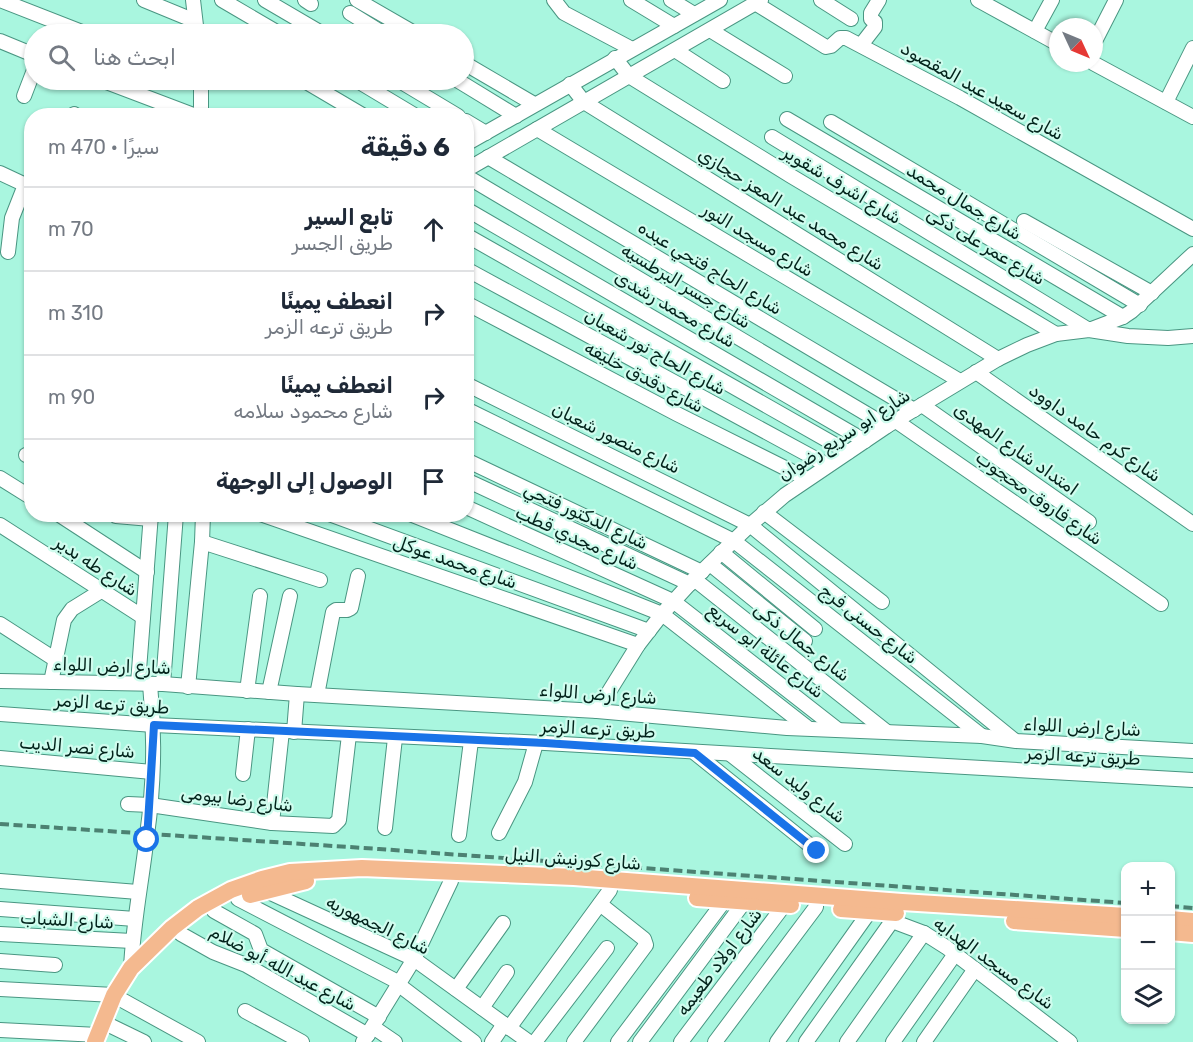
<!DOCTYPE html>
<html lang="ar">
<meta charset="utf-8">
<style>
:root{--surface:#fff;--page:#f6f6f7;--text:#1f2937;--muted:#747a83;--line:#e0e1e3}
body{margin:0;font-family:Rubik,"Noto Naskh Arabic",sans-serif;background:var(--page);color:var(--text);direction:rtl}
.controls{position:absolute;right:18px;bottom:18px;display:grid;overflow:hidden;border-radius:12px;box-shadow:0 2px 4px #0004}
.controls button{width:54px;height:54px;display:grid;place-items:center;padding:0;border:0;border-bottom:2px solid var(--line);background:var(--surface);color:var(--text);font:30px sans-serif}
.compass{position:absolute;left:1049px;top:18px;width:54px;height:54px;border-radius:50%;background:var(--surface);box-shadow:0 2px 4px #0004;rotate:134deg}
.stop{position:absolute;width:18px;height:18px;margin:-14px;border:4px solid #1a73e8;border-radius:50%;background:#fff}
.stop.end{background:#1a73e8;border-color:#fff;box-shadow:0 2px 6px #0008}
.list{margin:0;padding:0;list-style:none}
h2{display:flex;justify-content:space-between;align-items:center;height:78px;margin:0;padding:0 24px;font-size:26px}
h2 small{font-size:20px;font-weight:400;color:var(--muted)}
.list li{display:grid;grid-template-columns:39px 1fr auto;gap:18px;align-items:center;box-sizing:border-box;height:84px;padding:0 24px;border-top:2px solid var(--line)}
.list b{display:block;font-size:22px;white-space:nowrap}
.list p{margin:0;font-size:20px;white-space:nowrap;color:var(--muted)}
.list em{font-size:20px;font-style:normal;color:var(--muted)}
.icon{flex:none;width:33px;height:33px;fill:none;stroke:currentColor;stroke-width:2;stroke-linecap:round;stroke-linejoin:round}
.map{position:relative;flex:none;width:1193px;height:1042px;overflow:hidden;direction:ltr}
.search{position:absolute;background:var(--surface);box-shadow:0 2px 4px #0004;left:24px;top:24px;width:450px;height:66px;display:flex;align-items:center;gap:15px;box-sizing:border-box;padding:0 21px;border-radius:33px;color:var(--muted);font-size:22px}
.panel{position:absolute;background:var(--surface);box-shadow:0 2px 4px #0004;left:24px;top:108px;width:450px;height:414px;border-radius:24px;direction:rtl}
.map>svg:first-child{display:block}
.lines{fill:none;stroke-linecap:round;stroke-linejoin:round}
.minor-casing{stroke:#4a9682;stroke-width:16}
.major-casing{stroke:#fff;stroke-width:20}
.minor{stroke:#fff;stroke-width:14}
.major{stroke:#f4b98f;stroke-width:16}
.rail{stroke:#4c8172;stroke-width:4;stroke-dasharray:9 4.5;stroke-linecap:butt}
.route{stroke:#1a73e8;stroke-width:8}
.labels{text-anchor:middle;stroke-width:4.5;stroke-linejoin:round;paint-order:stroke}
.street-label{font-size:18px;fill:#02231b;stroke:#d0fcee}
</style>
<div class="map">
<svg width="1193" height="1042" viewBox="0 0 1193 1042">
<rect width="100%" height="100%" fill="#a9f6df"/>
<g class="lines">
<g class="minor-casing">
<g id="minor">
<path d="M0 0 87 34"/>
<path d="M144 0 195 21"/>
<path d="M193 0 197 34"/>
<path d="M222 0 280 34"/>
<path d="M265 0 323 34"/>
<path d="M305 0 311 4"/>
<path d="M357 0 416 34"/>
<path d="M554 0 564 13 632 49"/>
<path d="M631 0 674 26"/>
<path d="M671 0 694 14"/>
<path d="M821 0 851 19"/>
<path d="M978 0 1058 44"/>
<path d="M755 3 826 47 831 46 840 38H846L960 98 1193 229"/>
<path d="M350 13 384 34"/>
<path d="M710 30 785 76"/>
<path d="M1035 31 1052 0"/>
<path d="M0 41 34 55"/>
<path d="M1094 43 1116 0"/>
<path d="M861 45 875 27V22L871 19V13L879 0"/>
<path d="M675 50 723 81"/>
<path d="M615 58 629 76 791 176 1056 334"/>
<path d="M464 63 534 104"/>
<path d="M1093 63 1193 117"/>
<path d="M101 80 196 116"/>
<path d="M201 80V116"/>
<path d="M303 80 364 116"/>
<path d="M356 80 416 116"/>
<path d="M398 80 458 116"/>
<path d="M457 80 516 116"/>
<path d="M570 84 584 102 998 359"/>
<path d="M24 96 34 70"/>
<path d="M1166 102 1193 48"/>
<path d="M74 114 77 116"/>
<path d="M787 119 1123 317"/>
<path d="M466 121 486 133"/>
<path d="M831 122 1140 305"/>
<path d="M537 129 960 381"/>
<path d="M772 137 1089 330 1123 317 1132 311 1193 254"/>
<path d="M466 144 720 0"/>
<path d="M488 157 914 410"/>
<path d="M466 170 761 0"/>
<path d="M0 173 32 188"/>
<path d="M466 176 887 426"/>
<path d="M466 209 865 441"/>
<path d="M1024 221 1152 293"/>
<path d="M466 235 848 452"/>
<path d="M8 252 12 218 25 185"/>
<path d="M466 269 827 465"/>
<path d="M466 303 677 414 807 479"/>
<path d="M976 372 1193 524"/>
<path d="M466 384 750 525 1014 740"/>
<path d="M922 405 1089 522"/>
<path d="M466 409 734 541 982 736"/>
<path d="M896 421 1161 604"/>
<path d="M26 455H32"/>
<path d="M466 460 702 572"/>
<path d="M0 478 32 498"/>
<path d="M466 480 690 584"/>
<path d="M466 507 673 601 837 729"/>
<path d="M764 512 882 602"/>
<path d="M58 514 147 572"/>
<path d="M260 514 638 645"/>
<path d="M329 514 649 631"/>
<path d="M410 514 662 614 808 728"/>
<path d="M116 516 151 519"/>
<path d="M0 525 143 617"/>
<path d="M202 542 320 580"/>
<path d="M721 552 815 629"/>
<path d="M710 564 805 641"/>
<path d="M694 579 887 732"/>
<path d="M0 624 56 660"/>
<path d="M0 681 163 684 297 694 597 711 787 728 982 736 1016 741 1193 751"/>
<path d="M51 682 64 620 72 609 101 591"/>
<path d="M138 683 151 514"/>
<path d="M163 684 176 514"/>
<path d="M188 687 202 542 203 514"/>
<path d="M247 691 260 596"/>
<path d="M269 692 290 596"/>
<path d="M317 695 333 612 336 610H347L351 608 358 576"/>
<path d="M597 711 638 645 662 614 694 579 750 525 785 495 887 426 998 359 1027 345 1056 334 1089 330 1128 336 1168 338 1193 336"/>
<path d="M0 714 154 725 545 743 1193 780"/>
<path d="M294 732 297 694"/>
<path d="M695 753 817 851"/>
<path d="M730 754 845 844"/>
<path d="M0 758 152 772"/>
<path d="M243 774 248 729"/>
<path d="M128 804 150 805 272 823 333 826 339 820 349 735"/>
<path d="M272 823 282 731"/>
<path d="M385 828 395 738"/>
<path d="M499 833 525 782 536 743"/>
<path d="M459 835 471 741"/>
<path d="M0 881 138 892"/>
<path d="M264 890 414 959 529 1042"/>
<path d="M238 899 400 983"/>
<path d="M0 909 135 919"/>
<path d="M214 911 255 934 261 950 379 1017"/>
<path d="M892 921 924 933 946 947 1070 1042"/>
<path d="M0 934 132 941"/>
<path d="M181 934 213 952 246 965 368 1035"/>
<path d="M0 961 55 965"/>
<path d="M131 968C133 923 142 880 147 835 154 785 155 734 150 684"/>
<path d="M399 985 474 1042"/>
<path d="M0 989 114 995"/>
<path d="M456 989 503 923"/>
<path d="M122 1000 198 1042"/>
<path d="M482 1008 507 972"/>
<path d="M245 1011 302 1042"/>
<path d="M111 1026 144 1042"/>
<path d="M373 1027 395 1042"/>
<path d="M509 1028 610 890"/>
<path d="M0 1030 98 1035"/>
<path d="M363 1042 414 959 451 881"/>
<path d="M492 1042 504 1024"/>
<path d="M535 1042 607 948"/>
<path d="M574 1042 646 945 644 939 600 904"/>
<path d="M618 1042 725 900"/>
<path d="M640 1042 745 901"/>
<path d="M681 1042 785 904"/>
<path d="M715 1042 816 907"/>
<path d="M777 1042 870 911"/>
<path d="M806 1042 897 914"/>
<path d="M847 1042 924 933"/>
<path d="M893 1042 955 954"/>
<path d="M924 1042 975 969"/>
</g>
</g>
<g class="major-casing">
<g id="major">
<path d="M250 895 306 881"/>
<path d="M697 898 791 905"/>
<path d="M841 909 896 913"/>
<path d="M1170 919 1193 921"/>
<path d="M1014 921 1126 929"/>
<path d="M1170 932 1193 934"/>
<path d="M95 1042 114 995 131 968 172 928 198 908 231 890 262 879 290 872 362 868 574 877 902 902 1126 916"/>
</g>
</g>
<use href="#minor" class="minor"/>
<use href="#major" class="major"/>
<g class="rail">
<path d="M0 824 379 849 1126 903"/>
<path d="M1170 906 1193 908"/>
</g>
</g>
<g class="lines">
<path class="route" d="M147 840 154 725 545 743 695 753 817 851"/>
</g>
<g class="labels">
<g class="street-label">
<text transform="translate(982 91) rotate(29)" y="6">شارع سعيد عبد المقصود</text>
<text transform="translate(842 185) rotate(31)" y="6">شارع اشرف شقوير</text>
<text transform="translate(964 202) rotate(31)" y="6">شارع جمال محمد</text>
<text transform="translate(791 209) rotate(32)" y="6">شارع محمد عبد المعز حجازي</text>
<text transform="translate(758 240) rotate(31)" y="6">شارع مسجد النور</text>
<text transform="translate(986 246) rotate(31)" y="6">شارع عمر على ذكى</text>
<text transform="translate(710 268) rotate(31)" y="6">شارع الحاج فتحي عبده</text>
<text transform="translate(686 286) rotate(31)" y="6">شارع جسر البرطسيه</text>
<text transform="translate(675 309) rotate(30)" y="6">شارع محمد رشدى</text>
<text transform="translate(655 352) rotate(29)" y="6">شارع الحاج نور شعبان</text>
<text transform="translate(644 377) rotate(28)" y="6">شارع دقدق خليفه</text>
<text transform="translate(1095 433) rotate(35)" y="6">شارع كرم حامد داوود</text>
<text transform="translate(844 435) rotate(-33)" y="6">شارع ابو سريع رضوان</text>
<text transform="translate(616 438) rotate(26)" y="6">شارع منصور شعبان</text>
<text transform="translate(1016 449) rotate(35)" y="6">امتداد شارع المهدى</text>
<text transform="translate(1039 498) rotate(35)" y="6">شارع فاروق محجوب</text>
<text transform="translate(586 516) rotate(25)" y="6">شارع الدكتور فتحي</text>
<text transform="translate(577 538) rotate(24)" y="6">شارع مجدي قطب</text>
<text transform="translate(455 562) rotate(19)" y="6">شارع محمد عوكل</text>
<text transform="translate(96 566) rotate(33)" y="6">شارع طه بدير</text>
<text transform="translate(869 624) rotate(38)" y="6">شارع حسنى فرج</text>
<text transform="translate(802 642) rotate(38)" y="6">شارع جمال ذكى</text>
<text transform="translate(766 651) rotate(38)" y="6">شارع عائلة ابو سريع</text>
<text transform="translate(112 666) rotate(2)" y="6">شارع ارض اللواء</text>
<text transform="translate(598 694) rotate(4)" y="6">شارع ارض اللواء</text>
<text transform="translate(112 704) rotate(4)" y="6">طريق ترعه الزمر</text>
<text transform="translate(1082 727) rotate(3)" y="6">شارع ارض اللواء</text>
<text transform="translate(598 729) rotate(3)" y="6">طريق ترعه الزمر</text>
<text transform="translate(77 747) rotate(5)" y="6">شارع نصر الديب</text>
<text transform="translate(1083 756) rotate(3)" y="6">طريق ترعه الزمر</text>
<text transform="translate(799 785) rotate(38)" y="6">شارع وليد سعد</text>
<text transform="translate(237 799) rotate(7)" y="6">شارع رضا بيومى</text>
<text transform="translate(573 859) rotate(4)" y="6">شارع كورنيش النيل</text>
<text transform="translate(67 920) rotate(3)" y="6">شارع الشباب</text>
<text transform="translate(378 925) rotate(26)" y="6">شارع الجمهوريه</text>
<text transform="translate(719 962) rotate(-53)" y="6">شارع اولاد طعيمه</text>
<text transform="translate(994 963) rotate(36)" y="6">شارع مسجد الهدايه</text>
<text transform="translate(283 968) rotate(28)" y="6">شارع عبد الله أبو ضلام</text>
</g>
</g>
</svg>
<div class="controls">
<button>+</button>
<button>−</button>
<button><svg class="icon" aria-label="layers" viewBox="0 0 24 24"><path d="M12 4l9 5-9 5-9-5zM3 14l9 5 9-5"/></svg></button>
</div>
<svg class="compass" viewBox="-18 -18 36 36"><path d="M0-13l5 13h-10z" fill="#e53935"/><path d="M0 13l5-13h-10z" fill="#747a83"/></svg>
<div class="stop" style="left:147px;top:840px"></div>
<div class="stop end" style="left:817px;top:851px"></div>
<div class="search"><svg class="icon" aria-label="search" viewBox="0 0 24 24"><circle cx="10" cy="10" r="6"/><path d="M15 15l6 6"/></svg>ابحث هنا</div>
<section class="panel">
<h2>6 دقيقة<small>سيرًا · 470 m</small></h2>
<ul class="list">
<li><svg class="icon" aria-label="ahead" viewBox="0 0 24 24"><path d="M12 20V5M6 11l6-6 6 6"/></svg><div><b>تابع السير</b><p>طريق الجسر</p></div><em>70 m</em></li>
<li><svg class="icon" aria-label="right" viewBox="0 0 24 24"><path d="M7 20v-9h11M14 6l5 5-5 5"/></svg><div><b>انعطف يمينًا</b><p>طريق ترعه الزمر</p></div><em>310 m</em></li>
<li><svg class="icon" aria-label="right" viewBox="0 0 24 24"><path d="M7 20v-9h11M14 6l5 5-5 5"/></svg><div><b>انعطف يمينًا</b><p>شارع محمود سلامه</p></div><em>90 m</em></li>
<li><svg class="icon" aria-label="arrive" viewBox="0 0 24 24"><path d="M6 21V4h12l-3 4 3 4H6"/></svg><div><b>الوصول إلى الوجهة</b></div></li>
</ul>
</section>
</div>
